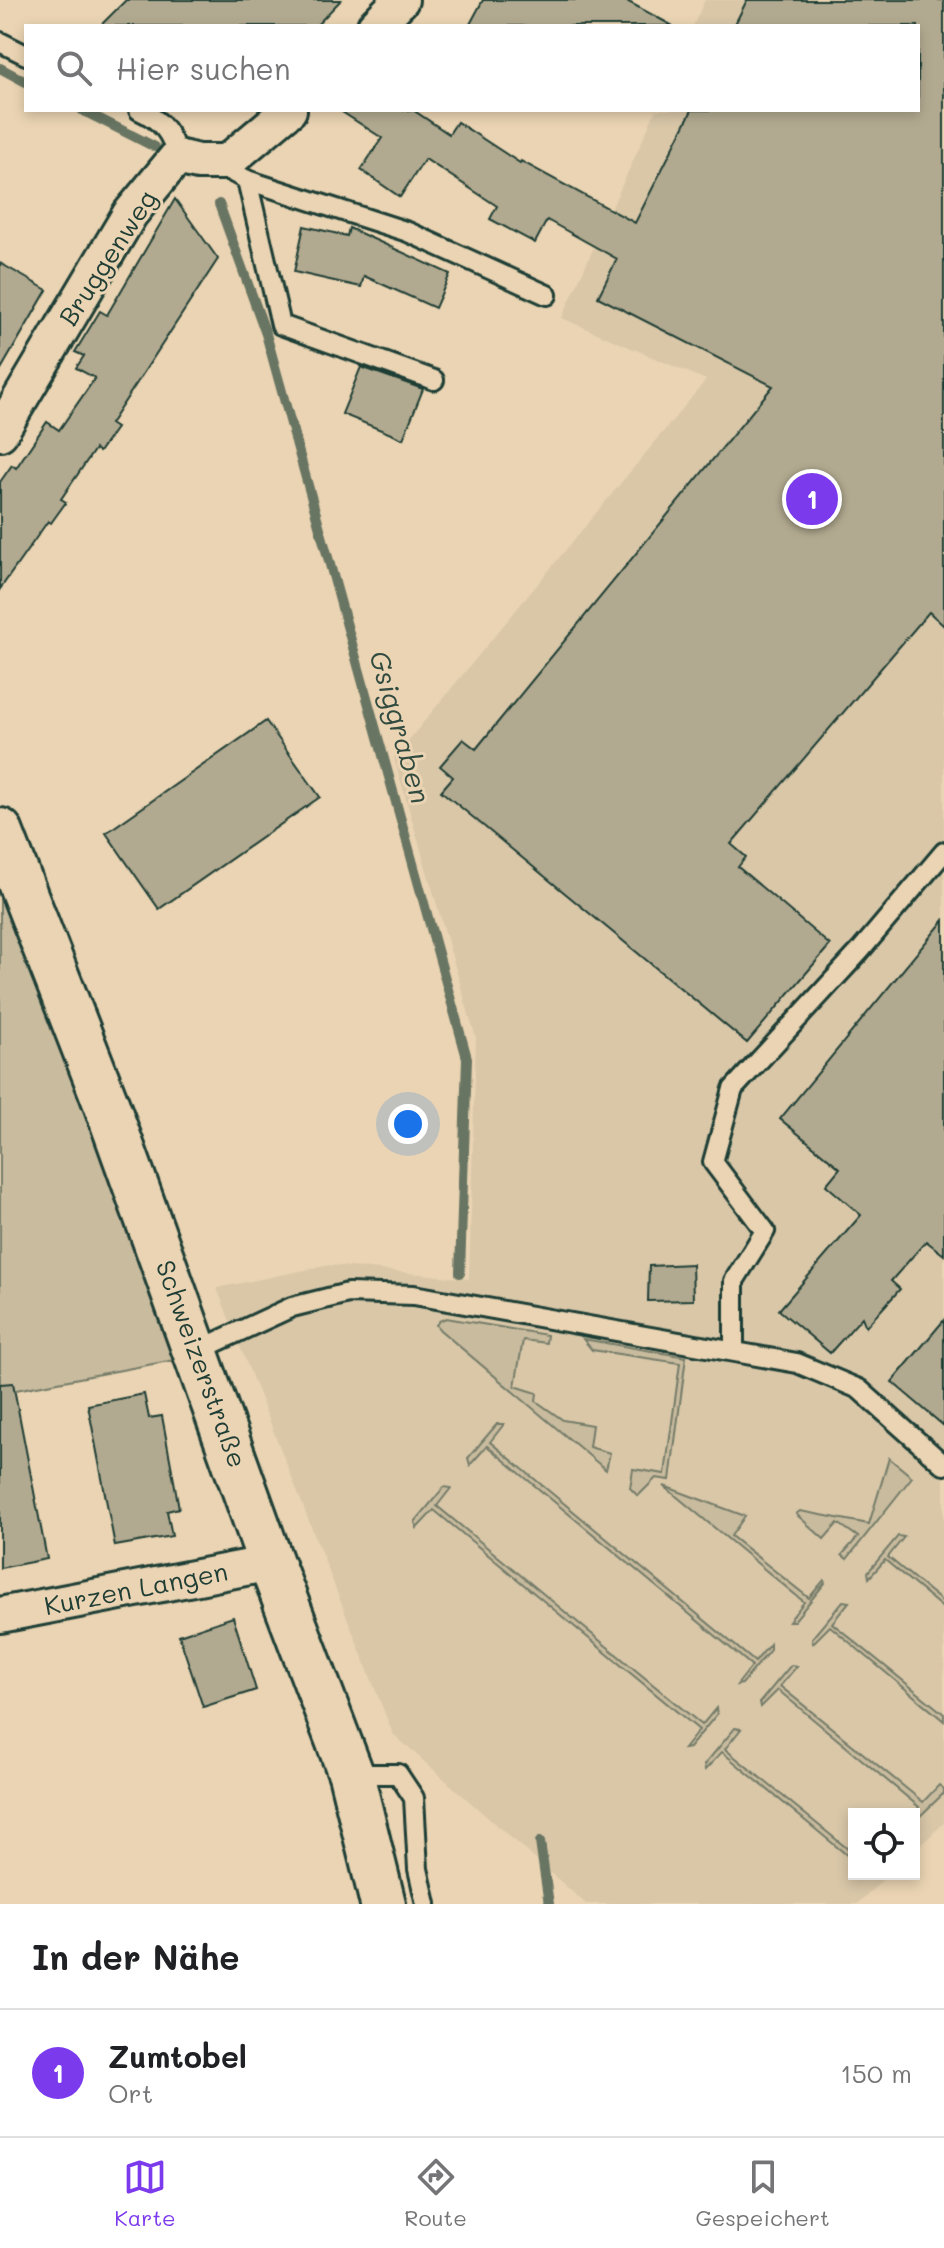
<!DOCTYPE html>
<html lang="de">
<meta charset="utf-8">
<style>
:root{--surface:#fff;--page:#f6f6f6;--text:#202124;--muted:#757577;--line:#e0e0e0;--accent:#7c3aed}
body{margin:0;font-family:Mali,sans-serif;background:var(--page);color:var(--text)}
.controls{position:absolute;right:24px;bottom:24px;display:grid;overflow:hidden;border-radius:0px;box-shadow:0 4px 12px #0003}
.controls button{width:72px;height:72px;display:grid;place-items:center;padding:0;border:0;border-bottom:2px solid var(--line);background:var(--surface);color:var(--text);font:40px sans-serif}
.you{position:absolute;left:408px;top:1124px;width:28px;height:28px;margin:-20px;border:6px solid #fff;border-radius:50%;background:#1a73e8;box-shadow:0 0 0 12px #1a73e833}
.badge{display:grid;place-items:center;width:52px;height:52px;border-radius:50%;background:var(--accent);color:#fff;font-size:26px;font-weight:700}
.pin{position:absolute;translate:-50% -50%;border:4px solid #fff;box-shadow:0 2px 8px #0006}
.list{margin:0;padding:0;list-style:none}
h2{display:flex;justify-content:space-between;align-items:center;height:104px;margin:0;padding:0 32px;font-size:34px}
h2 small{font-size:26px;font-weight:400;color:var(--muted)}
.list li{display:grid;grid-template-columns:52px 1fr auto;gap:24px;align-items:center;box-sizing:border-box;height:128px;padding:0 32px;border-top:2px solid var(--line)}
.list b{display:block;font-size:30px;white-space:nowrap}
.list p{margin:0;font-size:26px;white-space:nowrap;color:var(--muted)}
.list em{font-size:26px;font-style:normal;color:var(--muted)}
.icon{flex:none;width:44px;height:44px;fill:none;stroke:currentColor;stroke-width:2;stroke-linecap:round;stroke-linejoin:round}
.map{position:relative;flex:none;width:944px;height:1904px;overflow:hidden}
.search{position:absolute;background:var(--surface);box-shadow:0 4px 12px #0003;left:24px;right:24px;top:24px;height:88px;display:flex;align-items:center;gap:20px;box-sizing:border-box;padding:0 28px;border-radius:0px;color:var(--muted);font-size:30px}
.sheet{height:232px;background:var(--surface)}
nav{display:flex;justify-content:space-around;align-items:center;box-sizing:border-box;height:112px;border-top:2px solid var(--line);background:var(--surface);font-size:22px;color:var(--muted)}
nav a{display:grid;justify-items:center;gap:4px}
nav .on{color:var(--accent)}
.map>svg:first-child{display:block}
.built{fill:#d9c7a8}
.green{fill:#c9bb9e;stroke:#747c69;stroke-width:2}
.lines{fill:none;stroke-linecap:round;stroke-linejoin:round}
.stream{stroke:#687462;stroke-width:10}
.building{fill:#b2aa90;stroke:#1f3d34;stroke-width:2}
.lane-casing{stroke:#1f3d34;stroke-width:24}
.street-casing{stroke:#1f3d34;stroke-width:40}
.secondary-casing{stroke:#1f3d34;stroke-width:50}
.lane{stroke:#ead4b3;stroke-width:18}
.street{stroke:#ead4b3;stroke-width:34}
.secondary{stroke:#ead4b3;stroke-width:44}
.labels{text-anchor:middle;stroke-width:6;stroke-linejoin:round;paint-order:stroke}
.street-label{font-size:26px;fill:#1f3d34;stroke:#ead4b3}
.water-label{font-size:28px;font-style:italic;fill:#314b40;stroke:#ead4b3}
</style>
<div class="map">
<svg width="944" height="1904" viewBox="0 0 944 1904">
<rect width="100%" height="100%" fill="#ead4b3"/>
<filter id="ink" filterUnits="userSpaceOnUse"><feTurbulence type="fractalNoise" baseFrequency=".0125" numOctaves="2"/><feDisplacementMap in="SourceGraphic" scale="16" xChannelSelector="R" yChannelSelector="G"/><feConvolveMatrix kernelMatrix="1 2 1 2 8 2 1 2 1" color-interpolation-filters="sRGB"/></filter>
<g filter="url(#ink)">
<path class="built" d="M705 0H944V1823L914 1851V1814H854V1874H889L857 1904H586L393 1734 217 1288 330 1265 469 1279 476 1038 394 758 706 380 562 318 656 110H918V26H693Z"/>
<g class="green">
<path d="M0 862 190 1357 0 1393Z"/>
<path d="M446 1318 547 1335 546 1343 523 1340 515 1386 537 1393 536 1401 563 1420 592 1425 589 1447 610 1453 606 1470 440 1330 436 1325 439 1321Z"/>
<path d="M583 1339 686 1357 670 1480 656 1478 638 1496 630 1488 633 1469 665 1474 680 1363 592 1350Z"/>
<path d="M497 1424H504L490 1442 755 1662 770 1644V1650L742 1684 737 1685 752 1666 487 1446 470 1465 468 1458Z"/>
<path d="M889 1458 912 1477 847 1559 842 1555 858 1537 838 1523 824 1539 796 1514 800 1511 869 1524Z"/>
<path d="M664 1486 745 1516 731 1536 809 1598 824 1580 825 1583 794 1621H789L804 1602Z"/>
<path d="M444 1487 451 1488 437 1506 702 1725 716 1708 717 1714 689 1748 684 1749 699 1730 434 1510 417 1528 415 1522Z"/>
<path d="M898 1536 904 1537 888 1557 944 1603V1609L885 1560 869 1578 868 1572Z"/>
<path d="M843 1601 849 1602 832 1623 944 1714V1721L830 1626 813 1643 812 1638Z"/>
<path d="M791 1665 797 1666 780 1686 923 1802 939 1785 944 1789V1793L914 1822V1814L919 1807 778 1690 761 1707 760 1702Z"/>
<path d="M735 1728 741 1729 725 1749 854 1854V1861L722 1752 705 1770 704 1765Z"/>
</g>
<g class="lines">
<g class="stream">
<path d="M0 68 26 82"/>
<path d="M82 110 155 147"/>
<path d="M219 204 266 334 467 1058 460 1273"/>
<path d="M540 1842 549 1904"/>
</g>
</g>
<g class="building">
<path d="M126 0H341L316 26H100Z"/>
<path d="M483 0H625L673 26H469Z"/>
<path d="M747 0H944V626L929 612 731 844 746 857 738 867 830 945 747 1043 441 791 453 777 440 766 463 739 476 749 773 386 598 297 617 259 547 220 535 243 490 219 497 206 425 159 400 197 361 170 382 138 339 110H413L449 134 457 122 520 163 521 161 635 223 692 110H918V26H734Z"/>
<path d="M175 199 218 259 110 424 116 428 99 452 95 449 61 499 66 502 51 523 48 521 0 589V482L12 465 16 468 47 422 59 430 95 378 76 368 84 356 75 352 100 311 107 315Z"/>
<path d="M304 226 347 236 349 228 450 274 435 308 364 276 361 287 294 272Z"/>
<path d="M0 263 47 290 0 371Z"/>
<path d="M361 367 423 389 403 439 342 414Z"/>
<path d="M266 721 320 797 159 909 106 833Z"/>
<path d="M944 920V1255L926 1241 891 1281 900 1289 866 1327 862 1317 830 1353 779 1310 861 1215 826 1185 840 1168 780 1119Z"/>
<path d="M692 1264 693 1300 648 1301 649 1266Z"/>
<path d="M944 1320V1426L892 1382Z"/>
<path d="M13 1383 47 1559 0 1568V1384Z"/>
<path d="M144 1394 149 1418 162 1416 179 1508 167 1511 172 1536 115 1546 88 1405Z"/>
<path d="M233 1617 256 1690 203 1707 179 1635Z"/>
</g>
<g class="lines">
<g class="lane-casing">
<g id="lane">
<path d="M0 42 26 55"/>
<path d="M139 110C161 120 172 133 177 157"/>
<path d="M227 162 234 173 247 180 408 232 547 295"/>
<path d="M247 180 281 325 434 380"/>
<path d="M197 1351 292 1307 348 1293 414 1295 797 1363 859 1389 944 1465"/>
<path d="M734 1351V1281L765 1231 713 1162 733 1089 860 951 944 852"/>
<path d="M351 1774H398L414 1798 418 1869 426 1904"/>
</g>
</g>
<g class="street-casing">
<g id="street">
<path d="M375 26 401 0"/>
<path d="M0 433 130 214 177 157 198 162H227L289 110"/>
<path d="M0 1615 271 1563"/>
</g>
</g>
<g class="secondary-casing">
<path id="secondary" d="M0 831 107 1106 271 1563 351 1774 383 1904"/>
</g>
<use href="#lane" class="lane"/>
<use href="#street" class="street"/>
<use href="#secondary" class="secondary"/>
</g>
</g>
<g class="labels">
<g class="street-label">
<text transform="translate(108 258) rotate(-57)" y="9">Bruggenweg</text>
<text transform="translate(201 1364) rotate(70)" y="9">Schweizerstraße</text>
<text transform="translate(136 1589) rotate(-11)" y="9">Kurzen Langen</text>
</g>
<g class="water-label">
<text transform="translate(400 727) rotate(74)" y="10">Gsiggraben</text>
</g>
</g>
</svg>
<div class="controls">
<button><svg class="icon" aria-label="locate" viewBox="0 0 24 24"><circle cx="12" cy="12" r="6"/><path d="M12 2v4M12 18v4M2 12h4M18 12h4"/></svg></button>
</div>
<div class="you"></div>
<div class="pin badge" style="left:812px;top:499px">1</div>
<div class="search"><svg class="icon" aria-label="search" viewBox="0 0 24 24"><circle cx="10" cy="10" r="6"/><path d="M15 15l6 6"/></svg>Hier suchen</div>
</div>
<section class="sheet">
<h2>In der Nähe<small></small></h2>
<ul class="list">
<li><span class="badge">1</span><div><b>Zumtobel</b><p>Ort</p></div><em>150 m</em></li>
</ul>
</section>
<nav>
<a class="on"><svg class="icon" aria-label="map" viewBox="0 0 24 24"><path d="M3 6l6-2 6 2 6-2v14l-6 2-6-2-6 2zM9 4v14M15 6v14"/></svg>Karte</a>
<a><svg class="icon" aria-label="directions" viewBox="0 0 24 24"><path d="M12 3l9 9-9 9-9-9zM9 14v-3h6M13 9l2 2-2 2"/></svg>Route</a>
<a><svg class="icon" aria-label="saved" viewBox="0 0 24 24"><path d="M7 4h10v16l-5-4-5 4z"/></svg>Gespeichert</a>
</nav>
